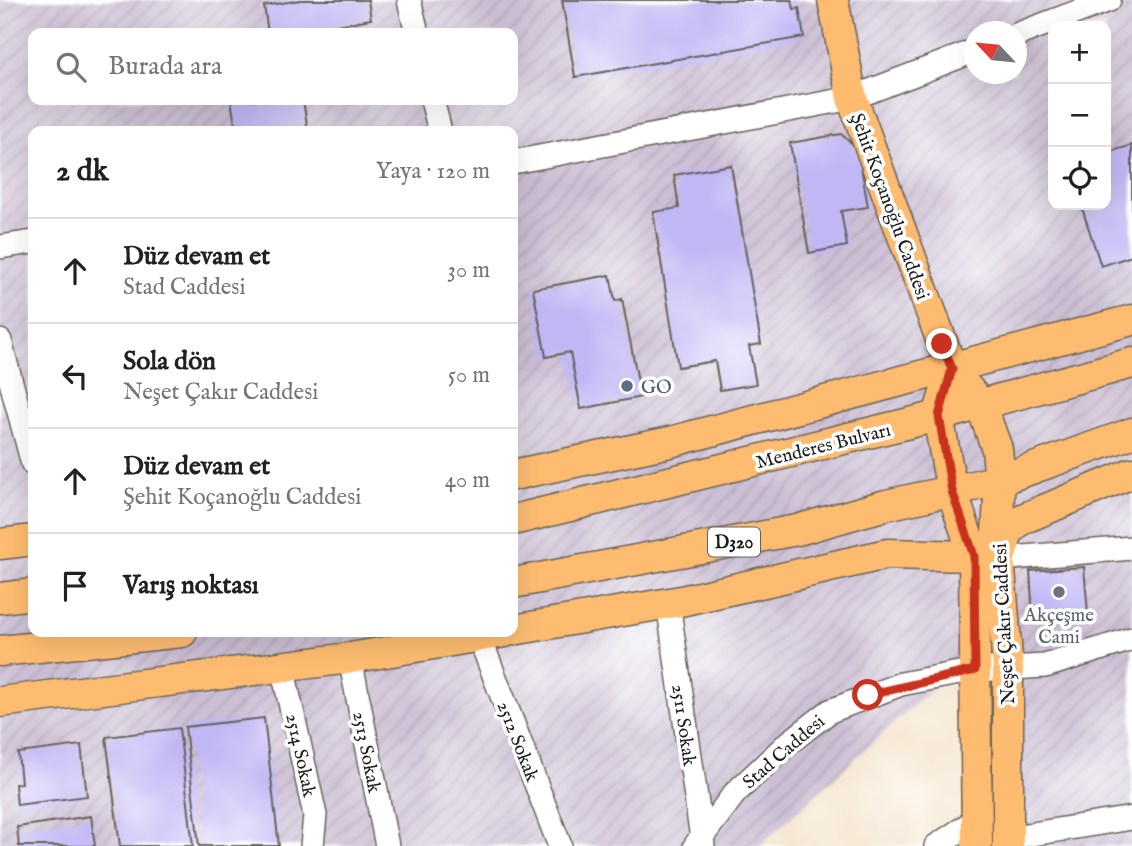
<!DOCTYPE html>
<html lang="tr">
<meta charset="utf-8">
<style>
:root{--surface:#fff;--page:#f2f2f2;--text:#202124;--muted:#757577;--line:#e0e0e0}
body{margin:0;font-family:"IM FELL English",serif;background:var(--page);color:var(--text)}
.controls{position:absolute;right:21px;top:21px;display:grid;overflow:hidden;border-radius:14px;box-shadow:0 7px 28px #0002}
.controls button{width:63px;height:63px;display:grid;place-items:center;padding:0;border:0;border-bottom:2px solid var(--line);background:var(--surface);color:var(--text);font:35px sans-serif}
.compass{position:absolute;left:964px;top:21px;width:63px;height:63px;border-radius:50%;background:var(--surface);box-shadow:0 7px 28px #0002;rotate:296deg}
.stop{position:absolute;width:21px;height:21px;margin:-16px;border:5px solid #c8321e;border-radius:50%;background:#fff}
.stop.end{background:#c8321e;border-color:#fff;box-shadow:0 2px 7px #0008}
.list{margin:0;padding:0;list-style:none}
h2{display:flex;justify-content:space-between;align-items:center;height:91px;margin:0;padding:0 28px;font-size:30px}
h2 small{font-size:23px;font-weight:400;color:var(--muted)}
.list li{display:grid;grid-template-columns:46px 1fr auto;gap:21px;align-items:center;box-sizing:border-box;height:105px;padding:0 28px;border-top:2px solid var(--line)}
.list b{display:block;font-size:26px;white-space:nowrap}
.list p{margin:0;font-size:23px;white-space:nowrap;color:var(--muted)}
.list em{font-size:23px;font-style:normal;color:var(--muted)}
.icon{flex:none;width:38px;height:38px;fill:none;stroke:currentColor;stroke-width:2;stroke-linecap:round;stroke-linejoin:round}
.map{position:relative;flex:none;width:1132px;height:846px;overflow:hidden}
.search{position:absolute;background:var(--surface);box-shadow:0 7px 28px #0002;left:28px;top:28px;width:490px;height:77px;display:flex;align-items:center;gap:18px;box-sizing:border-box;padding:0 24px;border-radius:14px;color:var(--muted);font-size:26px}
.panel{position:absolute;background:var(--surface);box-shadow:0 7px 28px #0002;left:28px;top:126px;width:490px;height:511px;border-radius:14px}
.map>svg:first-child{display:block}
.industrial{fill:url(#industrial-furrows);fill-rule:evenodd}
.building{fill:#c1b7f4}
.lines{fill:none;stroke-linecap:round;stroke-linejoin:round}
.minor-casing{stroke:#68625a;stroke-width:26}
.major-casing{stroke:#68625a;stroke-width:33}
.minor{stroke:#fff;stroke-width:23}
.major{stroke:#fdbc70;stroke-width:30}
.route{stroke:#c8321e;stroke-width:9}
.service-dot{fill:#5c6f8a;stroke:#fff;stroke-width:2.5}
.worship-dot{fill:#6b7280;stroke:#fff;stroke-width:2.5}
.labels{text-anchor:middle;stroke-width:7;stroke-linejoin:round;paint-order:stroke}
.shield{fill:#fff;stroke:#606060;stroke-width:2}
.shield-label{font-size:18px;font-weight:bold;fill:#1c1c1c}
.street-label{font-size:19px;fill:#1c1c1c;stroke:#fff}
.service-label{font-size:19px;fill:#4e5e75;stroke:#fff;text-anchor:start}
.worship-label{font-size:19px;fill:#5b616d;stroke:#fff}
</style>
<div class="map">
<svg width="1132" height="846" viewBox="0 0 1132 846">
<defs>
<pattern id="industrial-furrows" width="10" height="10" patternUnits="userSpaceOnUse" patternTransform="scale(1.75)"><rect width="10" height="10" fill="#ccbfd4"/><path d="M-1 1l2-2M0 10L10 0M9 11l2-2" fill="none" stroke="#afa4b5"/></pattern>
</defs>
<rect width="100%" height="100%" fill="#fff"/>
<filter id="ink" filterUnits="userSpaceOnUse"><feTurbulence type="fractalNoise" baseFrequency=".0143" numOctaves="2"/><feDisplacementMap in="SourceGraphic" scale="14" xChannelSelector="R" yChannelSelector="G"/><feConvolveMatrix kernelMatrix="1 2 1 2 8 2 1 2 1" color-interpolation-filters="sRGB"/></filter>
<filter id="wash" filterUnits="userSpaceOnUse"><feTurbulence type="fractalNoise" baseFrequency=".00686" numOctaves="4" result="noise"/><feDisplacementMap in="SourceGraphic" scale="28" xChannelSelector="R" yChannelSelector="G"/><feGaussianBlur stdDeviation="1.57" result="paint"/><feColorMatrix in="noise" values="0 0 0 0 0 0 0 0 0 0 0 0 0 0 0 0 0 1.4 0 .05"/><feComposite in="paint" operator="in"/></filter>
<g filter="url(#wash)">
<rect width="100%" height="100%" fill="#f5e5cd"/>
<path class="industrial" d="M0 0H1132V846H1003L1004 624 759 846H0ZM1053 26H1106V205H1053ZM974 32H1016V74H974ZM33 33H513V100H33ZM33 131H513V632H33Z"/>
<g id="blocks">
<g class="building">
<path d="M300 0H368L371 19 294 33H268L264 6Z"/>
<path d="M562 0H792L794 9 799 8 804 37 575 77Z"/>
<path d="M231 100H303L308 131H236Z"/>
<path d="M841 134 858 149 868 207 841 211 847 246 809 253 790 143Z"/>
<path d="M1132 145V256L1101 266 1081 205H1106V153Z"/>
<path d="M731 165 761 344 749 346 756 384 720 390 715 361 678 367 653 212 679 208 674 175Z"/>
<path d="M610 275 615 301 622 299 641 397 581 409 570 352 546 357 533 289Z"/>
<path d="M1084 567 1088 613 1033 617 1030 571Z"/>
<path d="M264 718 279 846H199L185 727Z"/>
<path d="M179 728 193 846H120L106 737Z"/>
<path d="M81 745 87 796 17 805 15 784 21 783 18 753Z"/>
<path d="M91 816 95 846H19L17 827Z"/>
</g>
</g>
</g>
<g filter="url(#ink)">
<use href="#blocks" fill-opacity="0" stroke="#68625a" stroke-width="2"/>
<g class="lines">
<g class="minor-casing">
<g id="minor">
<path d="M409 0 417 33"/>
<path d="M1016 35 1109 0"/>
<path d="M432 100 440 131"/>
<path d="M513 162 852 98 974 51"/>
<path d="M0 247 33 242"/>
<path d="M0 341 33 464"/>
<path d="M984 557 1000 559 1132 548"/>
<path d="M668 603 703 846"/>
<path d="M479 636 560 846"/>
<path d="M350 658 387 846"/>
<path d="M282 666 315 815 312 846"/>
<path d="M1008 838 1132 818"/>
<path d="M695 846 735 793 787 744 830 711 901 684 975 670 1045 666 1132 639"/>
<path d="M936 846 977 819"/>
</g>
</g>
<g class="major-casing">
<g id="major">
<path d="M833 0 852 98 952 369 938 416 952 491 974 556 977 846"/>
<path d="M968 389 981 405 997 449 1000 480 997 532 1008 669V846"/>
<path d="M513 475 670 442 1132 320"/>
<path d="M513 520 938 416 1132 363"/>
<path d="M0 544 33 540"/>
<path d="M1001 555 1008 532 1020 520 1132 473"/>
<path d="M513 583 797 530 886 505 1000 480 1132 433"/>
<path d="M0 598 33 594"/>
<path d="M513 630 681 601 887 554 974 556"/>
<path d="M0 651 182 632"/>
<path d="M0 702 350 658 505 632"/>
</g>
</g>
<use href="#minor" class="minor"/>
<use href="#major" class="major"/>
</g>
</g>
<g class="lines" filter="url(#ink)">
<path class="route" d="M868 695 975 670 974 556 952 491 939 416 952 369 942 344"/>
</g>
<circle class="service-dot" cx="627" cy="386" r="7"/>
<circle class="worship-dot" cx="1059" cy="592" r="7"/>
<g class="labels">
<rect class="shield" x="708" y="527.5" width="52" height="29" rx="5"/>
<g class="shield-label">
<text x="734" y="548">D320</text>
</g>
<g class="street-label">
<text transform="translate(891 206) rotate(70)" y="7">Şehit Koçanoğlu Caddesi</text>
<text transform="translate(823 445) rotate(-14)" y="7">Menderes Bulvarı</text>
<text transform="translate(1003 624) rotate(-93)" y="7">Neşet Çakır Caddesi</text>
<text transform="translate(685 725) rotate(82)" y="7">2511 Sokak</text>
<text transform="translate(519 741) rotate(69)" y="7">2512 Sokak</text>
<text transform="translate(783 751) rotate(-41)" y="7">Stad Caddesi</text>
<text transform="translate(368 752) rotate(79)" y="7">2513 Sokak</text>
<text transform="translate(302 755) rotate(78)" y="7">2514 Sokak</text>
</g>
<g class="service-label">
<text x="641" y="393">GO</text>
</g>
<g class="worship-label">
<text x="1059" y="621">Akçeşme<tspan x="1059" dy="22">Cami</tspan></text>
</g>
</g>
</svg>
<div class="controls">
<button>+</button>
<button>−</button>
<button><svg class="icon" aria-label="locate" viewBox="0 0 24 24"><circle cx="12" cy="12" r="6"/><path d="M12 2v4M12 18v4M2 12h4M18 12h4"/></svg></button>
</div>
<svg class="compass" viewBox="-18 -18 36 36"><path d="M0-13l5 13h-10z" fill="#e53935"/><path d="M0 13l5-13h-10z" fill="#757577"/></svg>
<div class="stop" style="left:868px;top:695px"></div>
<div class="stop end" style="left:942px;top:344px"></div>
<div class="search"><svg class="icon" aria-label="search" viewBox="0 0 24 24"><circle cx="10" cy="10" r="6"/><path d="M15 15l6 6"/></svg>Burada ara</div>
<section class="panel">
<h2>2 dk<small>Yaya · 120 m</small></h2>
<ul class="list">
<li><svg class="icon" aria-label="ahead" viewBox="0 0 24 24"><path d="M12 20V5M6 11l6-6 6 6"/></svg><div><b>Düz devam et</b><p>Stad Caddesi</p></div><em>30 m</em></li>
<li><svg class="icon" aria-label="left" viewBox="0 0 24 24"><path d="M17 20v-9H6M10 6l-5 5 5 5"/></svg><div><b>Sola dön</b><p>Neşet Çakır Caddesi</p></div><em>50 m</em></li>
<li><svg class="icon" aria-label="ahead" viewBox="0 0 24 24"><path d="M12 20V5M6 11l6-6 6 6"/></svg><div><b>Düz devam et</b><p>Şehit Koçanoğlu Caddesi</p></div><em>40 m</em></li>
<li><svg class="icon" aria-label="arrive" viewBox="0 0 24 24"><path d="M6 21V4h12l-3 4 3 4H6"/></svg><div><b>Varış noktası</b></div></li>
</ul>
</section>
</div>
